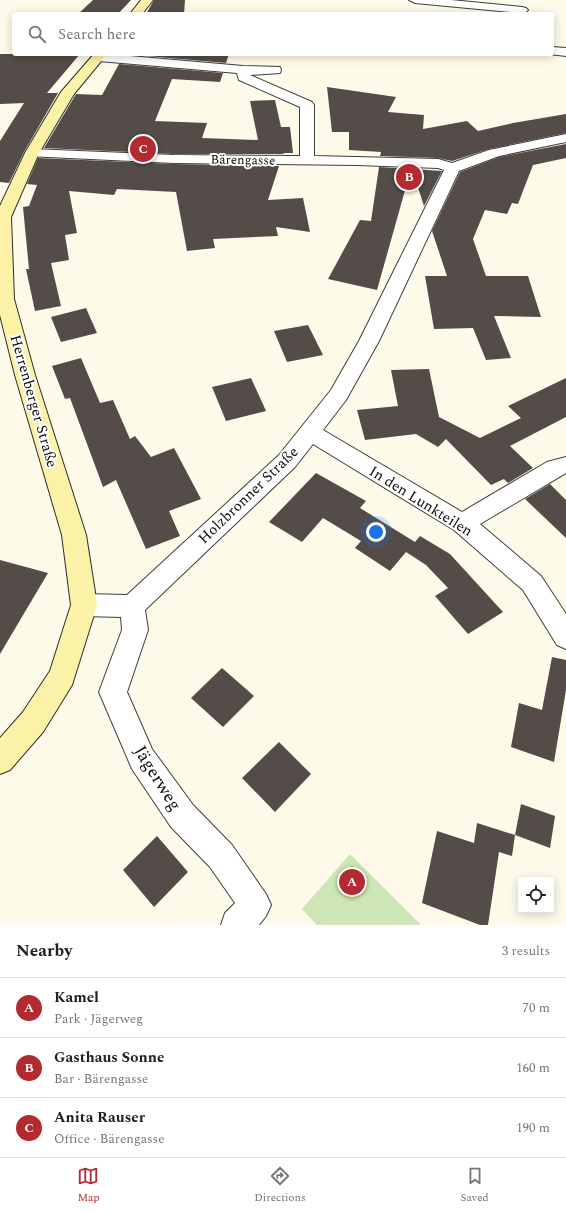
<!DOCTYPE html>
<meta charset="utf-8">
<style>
:root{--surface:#fff;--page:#f6f6f6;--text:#202124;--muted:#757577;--line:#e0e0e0;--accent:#b32a30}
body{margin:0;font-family:Spectral,serif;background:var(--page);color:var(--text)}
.controls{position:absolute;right:12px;bottom:12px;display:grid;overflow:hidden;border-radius:4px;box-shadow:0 2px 10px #0003}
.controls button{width:36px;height:36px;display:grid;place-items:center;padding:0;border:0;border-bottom:1px solid var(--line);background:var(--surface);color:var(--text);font:20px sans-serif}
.you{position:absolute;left:376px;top:532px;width:14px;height:14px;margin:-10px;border:3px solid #fff;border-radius:50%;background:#1a73e8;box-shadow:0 0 0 6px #1a73e833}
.badge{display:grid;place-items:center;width:26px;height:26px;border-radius:50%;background:var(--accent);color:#fff;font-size:13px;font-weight:700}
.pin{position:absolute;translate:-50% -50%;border:2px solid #fff;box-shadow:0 1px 4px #0006}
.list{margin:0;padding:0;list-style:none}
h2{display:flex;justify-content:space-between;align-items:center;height:52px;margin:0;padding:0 16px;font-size:17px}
h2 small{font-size:13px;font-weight:400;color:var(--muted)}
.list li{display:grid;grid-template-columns:26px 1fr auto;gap:12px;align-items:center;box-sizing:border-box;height:60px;padding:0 16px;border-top:1px solid var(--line)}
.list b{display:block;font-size:15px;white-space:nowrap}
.list p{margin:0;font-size:13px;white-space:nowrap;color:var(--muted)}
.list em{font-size:13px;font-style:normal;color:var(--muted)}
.icon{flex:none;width:22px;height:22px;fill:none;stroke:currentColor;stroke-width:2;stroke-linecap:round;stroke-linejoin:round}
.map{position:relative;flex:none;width:566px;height:925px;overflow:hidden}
.search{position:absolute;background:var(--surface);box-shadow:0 2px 10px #0003;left:12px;right:12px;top:12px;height:44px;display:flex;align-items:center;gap:10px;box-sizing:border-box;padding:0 14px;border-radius:4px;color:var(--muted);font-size:15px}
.sheet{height:232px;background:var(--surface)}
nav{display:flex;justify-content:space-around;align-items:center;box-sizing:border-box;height:56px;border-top:1px solid var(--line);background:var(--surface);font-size:11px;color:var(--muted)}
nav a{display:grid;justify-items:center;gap:2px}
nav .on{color:var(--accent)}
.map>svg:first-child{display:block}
.green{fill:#cee6b5}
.building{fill:#534c48}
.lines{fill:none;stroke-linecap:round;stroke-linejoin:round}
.street-casing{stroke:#3e3e3e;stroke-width:2}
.secondary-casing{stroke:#2d2d2d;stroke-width:2}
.street{fill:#fff;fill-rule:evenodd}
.secondary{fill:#fbf2a7;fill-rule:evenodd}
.labels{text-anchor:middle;stroke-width:4;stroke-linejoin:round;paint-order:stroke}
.far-street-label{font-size:13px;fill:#0b0b0b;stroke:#fff}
.street-label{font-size:15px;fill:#0b0b0b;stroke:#fff}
.near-street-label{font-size:18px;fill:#0b0b0b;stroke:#fff}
</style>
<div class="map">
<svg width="566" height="925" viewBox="0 0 566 925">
<rect width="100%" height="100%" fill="#fefae9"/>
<path class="green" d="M350 854 421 925H317L302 909Z"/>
<g class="building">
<path d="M93 0H131L118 14H78Z"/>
<path d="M154 0H185L184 14H146Z"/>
<path d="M0 54H80L47 93H58L24 152 9 183 0 182V141L24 103 0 104Z"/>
<path d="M124 54H229L226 63Z"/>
<path d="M119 64 223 73 220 82 172 79 155 121 207 123 202 138 258 140 250 101 275 100 281 127H290L293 153H284L283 154H174L44 148 76 94 102 95Z"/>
<path d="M327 87 396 97 388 112 424 115 423 129 467 121 478 131 513 123 566 114V133L489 149 452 161 438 158 380 156 381 152 349 150V132H332Z"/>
<path d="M566 144V158L533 165 518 204 512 203 507 214 485 210 473 239 486 276H528L541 317 494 316 511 358 486 360 473 328 434 329 425 276H447L432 231 460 172 499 157Z"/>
<path d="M38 158 174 164 279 166 268 200 303 198 310 232 276 227 278 236 213 239 215 248 187 251 176 192 117 189 114 195 69 191 77 233 65 235 69 260 51 263 61 306 35 311 26 269H29L23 207 29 206 37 185 27 184Z"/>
<path d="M379 167 411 169 377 290 328 279 360 220 371 221Z"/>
<path d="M412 169 442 171 424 206Z"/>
<path d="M86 308 97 333 61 342 51 317Z"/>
<path d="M308 325 323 355 287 362 274 331Z"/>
<path d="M81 358 100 403 113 400 130 439 135 436 151 457 174 448 201 499 169 511 180 536 146 549 116 480 103 487 70 398 65 399 52 366Z"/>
<path d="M429 369 439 417 480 438 521 418 508 406 566 378V417L510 446 533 468 508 483 504 479 491 485 446 439 438 447 416 434 365 440 357 410 398 406 391 370Z"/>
<path d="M251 378 266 411 226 421 212 387Z"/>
<path d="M316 473 366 501 360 508 415 542 420 536 450 554 503 612 468 634 435 596 448 588 426 565 406 552 390 571 355 548 361 541 323 518 302 542 269 522Z"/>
<path d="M550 484 566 500V538L525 499Z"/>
<path d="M0 560 48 573 0 654Z"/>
<path d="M552 657 566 660V690L554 762 511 747 519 703 542 710Z"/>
<path d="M222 668 254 696 223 727 191 698Z"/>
<path d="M279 742 311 774 275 812 242 778Z"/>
<path d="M521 804 555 816 550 848 515 835Z"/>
<path d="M477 823 515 835 512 856 499 852 488 925H480L422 903 437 831 474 843Z"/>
<path d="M157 836 188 872 154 907 123 870Z"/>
</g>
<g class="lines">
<g class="street-casing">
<g id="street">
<path d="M409 0H451L522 7 526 8 528 10 526 12 522 13 415 3Z"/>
<path d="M552 47 566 48V56L549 54H552Z"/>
<path d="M95 54H107L243 66 280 67 281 70 280 73 250 75 312 102 314 105V156L438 159 452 163 489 150 566 134V142L499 156 459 171 379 341 346 400 323 430 462 512 547 462 566 457V473L480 524 541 576 566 614V649L557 645 523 590 454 530 313 444 295 467 145 610 148 630 127 692 152 749 193 805 232 845 266 894 271 905 266 916 259 925H221L225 913 235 903 210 867 171 827 132 769 99 692 122 630 121 617 84 616 75 613 71 605 75 597 84 594 127 595 279 455 331 390 359 341 444 170 438 168 357 165 174 163 27 156 25 153 27 150 32 149 174 155 300 156V107L239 80 237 73 99 61 95 60 93 57Z"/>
</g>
</g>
<g class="secondary-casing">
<g id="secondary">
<path d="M141 0H153L142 14H130Z"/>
<path d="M94 54H107L74 94 39 153 11 217 14 299 35 375 86 535 97 605 72 685 43 732 10 770 0 774V738L23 712 50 671 71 605 62 535 15 375 0 315V206L25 153 61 92Z"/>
</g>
</g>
<use href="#street" class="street"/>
<use href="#secondary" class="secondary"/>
</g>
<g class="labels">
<g class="far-street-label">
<text transform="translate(243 159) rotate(1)" y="5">Bärengasse</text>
</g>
<g class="street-label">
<text transform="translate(34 401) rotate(74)" y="5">Herrenberger Straße</text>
<text transform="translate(248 495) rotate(-44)" y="5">Holzbronner Straße</text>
<text transform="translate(421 501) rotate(32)" y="5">In den Lunkteilen</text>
</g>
<g class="near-street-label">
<text transform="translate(158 778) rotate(58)" y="6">Jägerweg</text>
</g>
</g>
</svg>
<div class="controls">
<button><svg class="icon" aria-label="locate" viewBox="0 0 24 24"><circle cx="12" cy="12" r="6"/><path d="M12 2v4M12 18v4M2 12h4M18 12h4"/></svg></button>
</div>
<div class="you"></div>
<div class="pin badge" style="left:352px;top:882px">A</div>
<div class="pin badge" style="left:409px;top:177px">B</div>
<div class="pin badge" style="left:143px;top:149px">C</div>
<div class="search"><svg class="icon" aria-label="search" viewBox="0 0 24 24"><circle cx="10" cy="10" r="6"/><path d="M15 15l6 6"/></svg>Search here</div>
</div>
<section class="sheet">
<h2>Nearby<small>3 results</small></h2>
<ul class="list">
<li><span class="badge">A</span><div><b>Kamel</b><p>Park · Jägerweg</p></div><em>70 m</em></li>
<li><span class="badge">B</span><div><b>Gasthaus Sonne</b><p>Bar · Bärengasse</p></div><em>160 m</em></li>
<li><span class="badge">C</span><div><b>Anita Rauser</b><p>Office · Bärengasse</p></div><em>190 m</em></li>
</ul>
</section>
<nav>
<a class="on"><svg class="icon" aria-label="map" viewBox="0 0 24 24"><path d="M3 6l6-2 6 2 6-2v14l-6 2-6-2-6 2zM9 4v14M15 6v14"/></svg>Map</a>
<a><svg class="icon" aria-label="directions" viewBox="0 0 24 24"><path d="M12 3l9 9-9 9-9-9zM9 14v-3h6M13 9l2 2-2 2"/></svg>Directions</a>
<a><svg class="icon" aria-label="saved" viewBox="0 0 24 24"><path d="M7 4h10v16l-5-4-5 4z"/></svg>Saved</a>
</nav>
